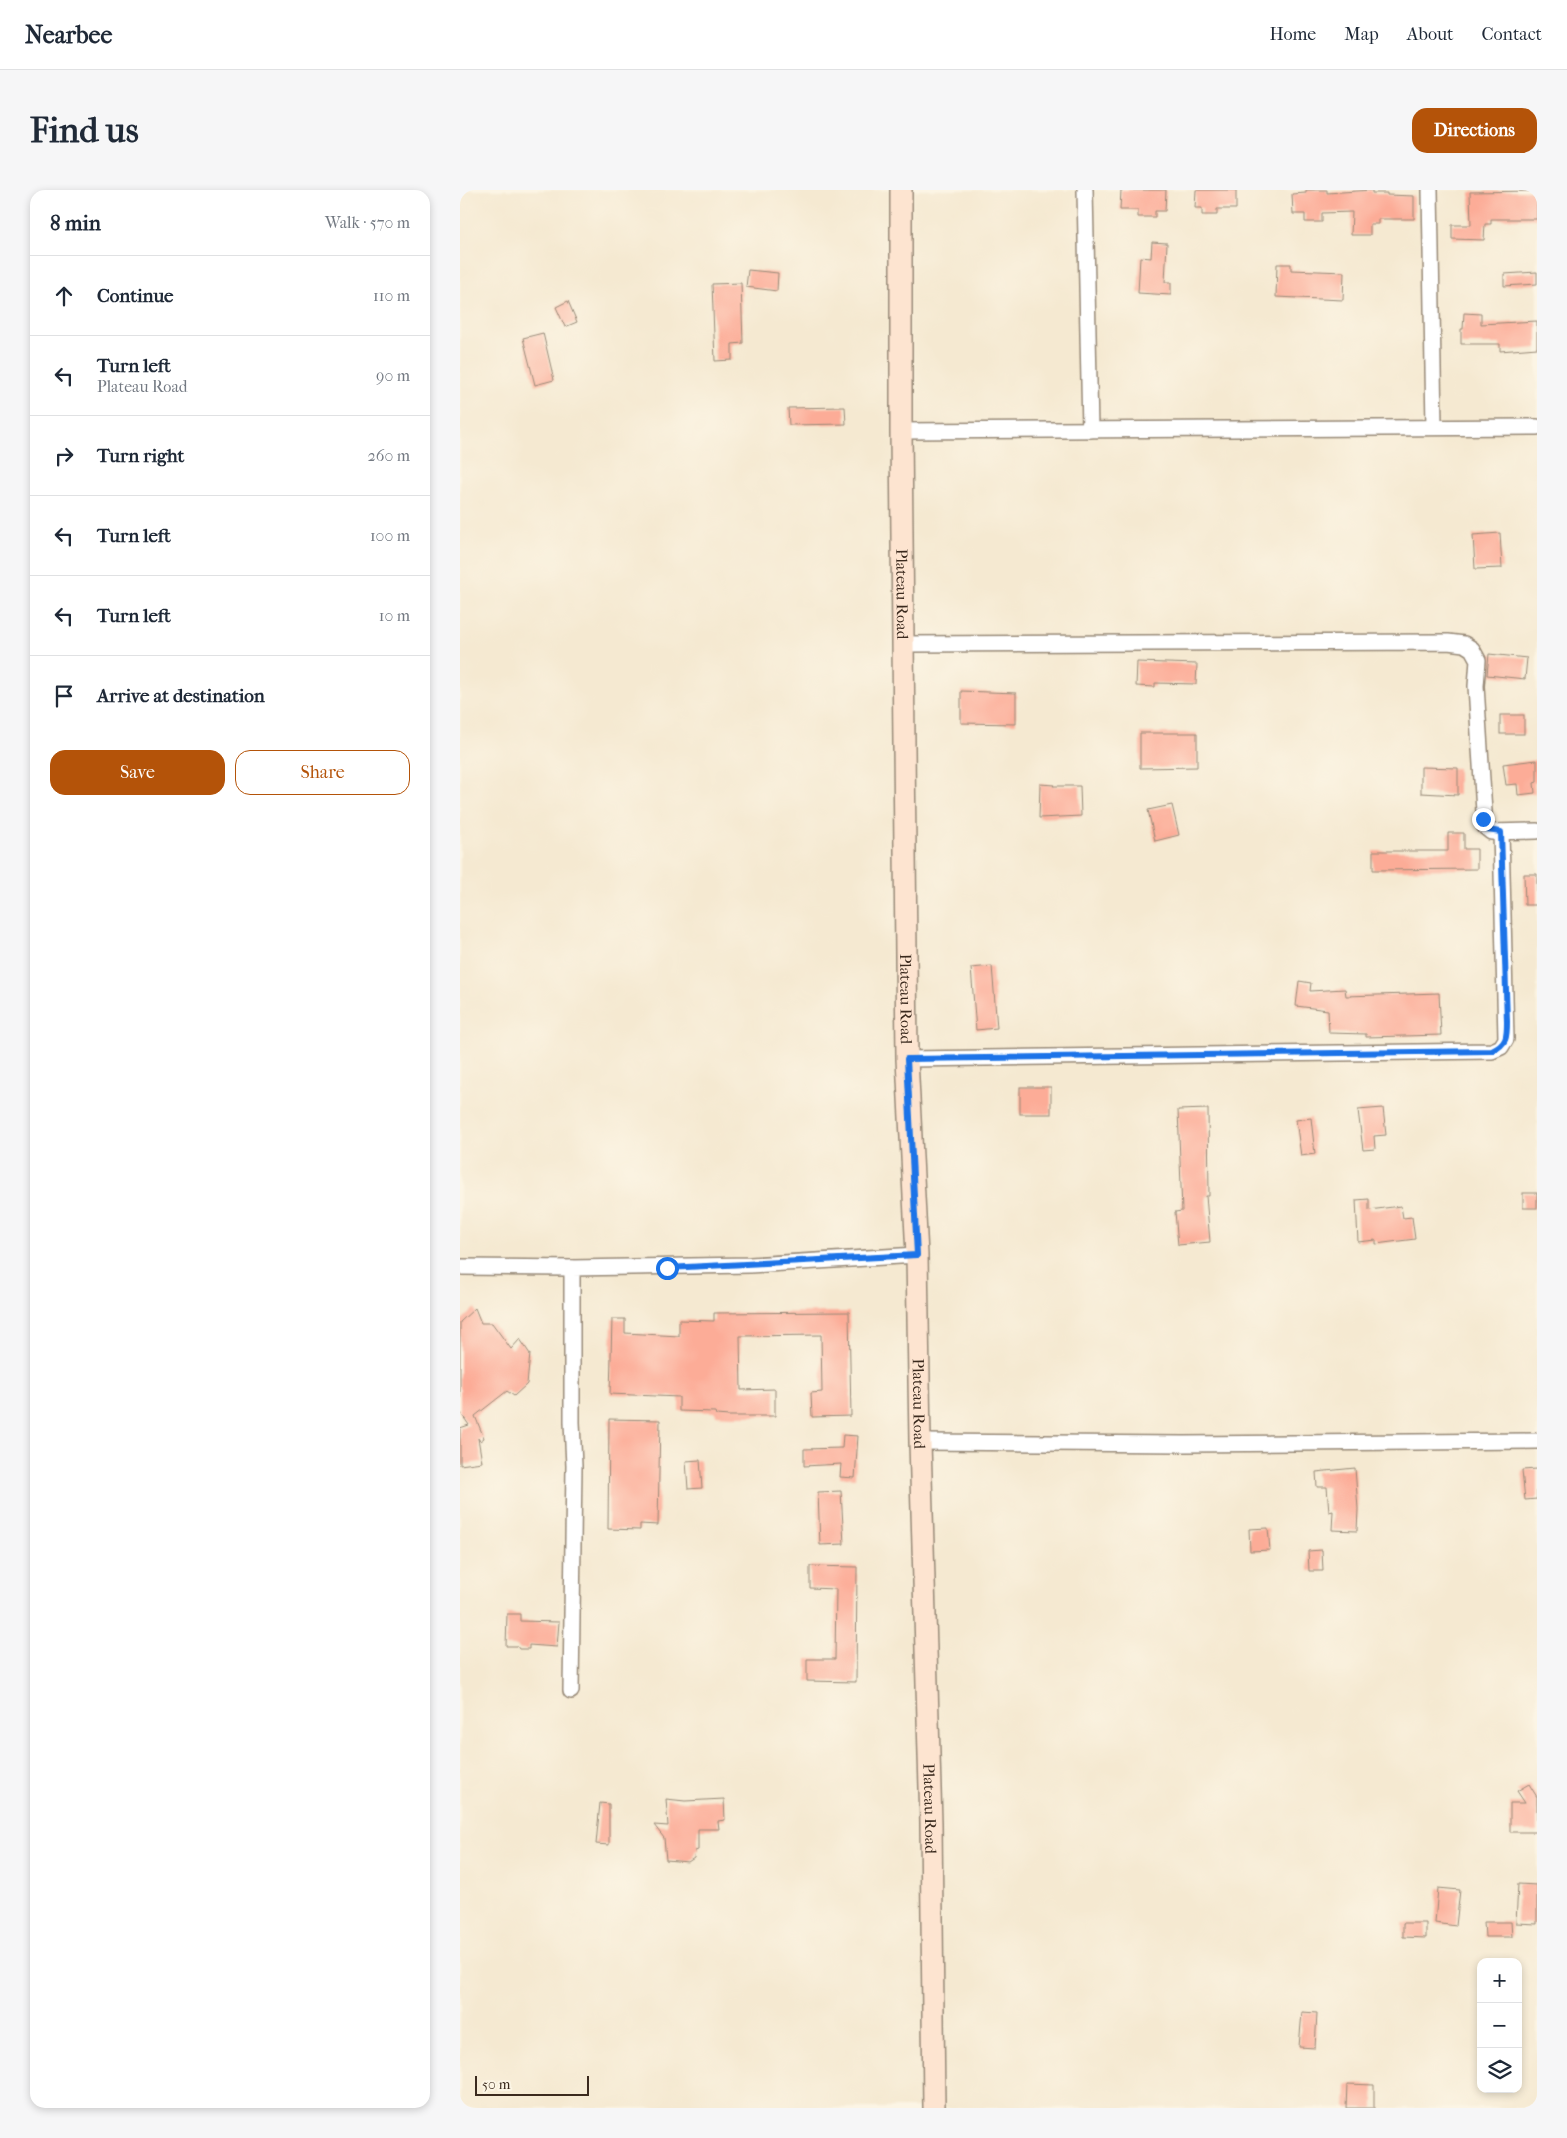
<!DOCTYPE html>
<meta charset="utf-8">
<style>
:root{--surface:#fff;--page:#f6f6f7;--text:#1f2937;--muted:#747a83;--line:#e0e1e3;--accent:#b45309}
body{margin:0;font-family:"IM FELL French Canon",serif;background:var(--page);color:var(--text)}
.controls{position:absolute;right:15px;bottom:15px;display:grid;overflow:hidden;border-radius:10px;box-shadow:0 2px 8px #0003}
.controls button{width:45px;height:45px;display:grid;place-items:center;padding:0;border:0;border-bottom:1px solid var(--line);background:var(--surface);color:var(--text);font:25px sans-serif}
.scale{position:absolute;left:15px;bottom:12px;width:114px;box-sizing:border-box;padding-left:5px;border:2px solid #3b2a1e;border-top:0;font-size:14px;line-height:18px;white-space:nowrap;color:#3b2a1e;-webkit-text-stroke:4px #fcf5e5;paint-order:stroke}
.stop{position:absolute;width:15px;height:15px;margin:-11px;border:4px solid #1a73e8;border-radius:50%;background:#fff}
.stop.end{background:#1a73e8;border-color:#fff;box-shadow:0 1px 5px #0008}
.list{margin:0;padding:0;list-style:none}
h2{display:flex;justify-content:space-between;align-items:center;height:65px;margin:0;padding:0 20px;font-size:21px}
h2 small{font-size:16px;font-weight:400;color:var(--muted)}
.list li{display:grid;grid-template-columns:32px 1fr auto;gap:15px;align-items:center;box-sizing:border-box;height:80px;padding:0 20px;border-top:1px solid var(--line)}
.list b{display:block;font-size:19px;white-space:nowrap}
.list p{margin:0;font-size:16px;white-space:nowrap;color:var(--muted)}
.list em{font-size:16px;font-style:normal;color:var(--muted)}
.actions{display:flex;gap:10px;padding:15px 20px}
.actions a{flex:1;padding:11px 0;border:1px solid var(--accent);border-radius:15px;text-align:center;font-size:18px;color:var(--accent)}
.actions .main{background:var(--accent);color:#fff}
.icon{flex:none;width:28px;height:28px;fill:none;stroke:currentColor;stroke-width:2;stroke-linecap:round;stroke-linejoin:round}
.map{position:relative;flex:none;width:1077px;height:1918px;overflow:hidden;border-radius:15px}
header{display:flex;align-items:center;gap:30px;box-sizing:border-box;height:70px;padding:0 25px;background:var(--surface);border-bottom:1px solid var(--line)}
header strong{font-size:24px}
nav{display:flex;gap:28px;margin-inline-start:auto;font-size:18px}
.intro{display:flex;align-items:center;justify-content:space-between;box-sizing:border-box;height:120px;padding:0 30px}
h1{margin:0;font-size:35px}
.button{padding:12px 22px;border-radius:15px;background:var(--accent);color:#fff;font-size:18px;font-weight:700}
main{display:flex;gap:30px;padding:0 30px}
aside{flex:1;background:var(--surface);border-radius:15px;box-shadow:0 2px 8px #0003}
.map>svg:first-child{display:block}
.building{fill:#fcac97}
.lines{fill:none;stroke-linecap:round;stroke-linejoin:round}
.street-casing{stroke:#988a78;stroke-width:18}
.secondary-casing{stroke:#988a78;stroke-width:24}
.street{stroke:#fff;stroke-width:15}
.secondary{stroke:#fde4d0;stroke-width:21}
.route{stroke:#1a73e8;stroke-width:6}
.labels{text-anchor:middle;stroke-width:4;stroke-linejoin:round;paint-order:stroke}
.street-label{font-size:16px;fill:#3b2a1e;stroke:#fcf5e5}
</style>
<header>
<strong>Nearbee</strong>
<nav><a>Home</a><a>Map</a><a>About</a><a>Contact</a></nav>
</header>
<div class="intro"><h1>Find us</h1><a class="button">Directions</a></div>
<main>
<aside>
<h2>8 min<small>Walk · 570 m</small></h2>
<ul class="list">
<li><svg class="icon" aria-label="ahead" viewBox="0 0 24 24"><path d="M12 20V5M6 11l6-6 6 6"/></svg><div><b>Continue</b></div><em>110 m</em></li>
<li><svg class="icon" aria-label="left" viewBox="0 0 24 24"><path d="M17 20v-9H6M10 6l-5 5 5 5"/></svg><div><b>Turn left</b><p>Plateau Road</p></div><em>90 m</em></li>
<li><svg class="icon" aria-label="right" viewBox="0 0 24 24"><path d="M7 20v-9h11M14 6l5 5-5 5"/></svg><div><b>Turn right</b></div><em>260 m</em></li>
<li><svg class="icon" aria-label="left" viewBox="0 0 24 24"><path d="M17 20v-9H6M10 6l-5 5 5 5"/></svg><div><b>Turn left</b></div><em>100 m</em></li>
<li><svg class="icon" aria-label="left" viewBox="0 0 24 24"><path d="M17 20v-9H6M10 6l-5 5 5 5"/></svg><div><b>Turn left</b></div><em>10 m</em></li>
<li><svg class="icon" aria-label="arrive" viewBox="0 0 24 24"><path d="M6 21V4h12l-3 4 3 4H6"/></svg><div><b>Arrive at destination</b></div></li>
</ul>
<div class="actions"><a class="main">Save</a><a>Share</a></div>
</aside>
<div class="map">
<svg width="1077" height="1918" viewBox="0 0 1077 1918">
<rect width="100%" height="100%" fill="#fcf5e5"/>
<filter id="ink" filterUnits="userSpaceOnUse"><feTurbulence type="fractalNoise" baseFrequency=".02" numOctaves="2"/><feDisplacementMap in="SourceGraphic" scale="10" xChannelSelector="R" yChannelSelector="G"/><feConvolveMatrix kernelMatrix="1 2 1 2 8 2 1 2 1" color-interpolation-filters="sRGB"/></filter>
<filter id="wash" filterUnits="userSpaceOnUse"><feTurbulence type="fractalNoise" baseFrequency=".0096" numOctaves="4" result="noise"/><feDisplacementMap in="SourceGraphic" scale="20" xChannelSelector="R" yChannelSelector="G"/><feGaussianBlur stdDeviation="1.12" result="paint"/><feColorMatrix in="noise" values="0 0 0 0 0 0 0 0 0 0 0 0 0 0 0 0 0 1.4 0 .05"/><feComposite in="paint" operator="in"/></filter>
<g filter="url(#wash)">
<rect width="100%" height="100%" fill="#f5e9d1"/>
<g id="blocks">
<g class="building">
<path d="M661 0H706L705 21H695V27H678V20H660Z"/>
<path d="M736 0H776V19H757V25H742V18H735Z"/>
<path d="M846 0H867V3L912 0V3H927V5L954 6V29H918V34H910V45H891L892 22 862 23V32H845V24H833L832 4 846 3Z"/>
<path d="M1077 1V29H1031V34H1025L1024 50 992 49V35H1011L1010 2Z"/>
<path d="M692 52 707 53 705 92H711V105L678 103 680 67 691 68Z"/>
<path d="M817 74H831V80L884 82 883 110 816 107Z"/>
<path d="M288 80 318 83 317 101 286 97Z"/>
<path d="M1077 82V94L1044 96V84Z"/>
<path d="M281 93 283 153 272 154V170L255 171 252 94Z"/>
<path d="M108 111 117 132 105 137 96 117Z"/>
<path d="M1004 123 1021 124V134L1077 131V158L1040 161V154H1001V139H1003Z"/>
<path d="M83 143 94 190 75 195 63 148Z"/>
<path d="M385 217 386 234 329 235 328 218Z"/>
<path d="M1040 343 1042 378 1015 379 1013 345Z"/>
<path d="M1029 464 1067 468 1065 489 1027 485Z"/>
<path d="M677 472 737 474 736 494 695 493V497L676 496Z"/>
<path d="M501 501 556 503V534L501 533Z"/>
<rect x="1040" y="525" width="24" height="19"/>
<path d="M680 543H737V577L680 578Z"/>
<path d="M1077 570V592L1074 593 1075 603 1058 605 1057 594 1046 595 1043 574Z"/>
<path d="M961 577 998 578V605L961 603Z"/>
<path d="M580 594 594 595 593 596H620L621 626 579 628Z"/>
<path d="M712 615 719 645 695 651 688 620Z"/>
<path d="M988 643H1004V659H1017V679L913 680V661H988Z"/>
<path d="M1064 684H1077V715H1065Z"/>
<path d="M532 776 537 838 516 840 511 778Z"/>
<path d="M839 791 851 793 850 801 885 799 886 806 979 803 981 845 906 847V844L869 843 868 820 836 816Z"/>
<rect x="560" y="897" width="31" height="27"/>
<path d="M923 918 926 945 914 946 915 959 903 960 898 920Z"/>
<path d="M748 919 749 1006H746L750 1052 718 1055 715 1022 722 1021 718 920Z"/>
<path d="M851 928 855 964 841 966 836 930Z"/>
<rect x="1063" y="1003" width="14" height="15"/>
<path d="M909 1009V1020L941 1016 943 1028 952 1027 955 1049 916 1054V1050L898 1052 896 1010Z"/>
<path d="M15 1118 21 1133H32L51 1159 60 1149 70 1164 67 1194 54 1206 47 1201 15 1226 24 1248 20 1251 18 1248 22 1272 0 1275V1238L9 1235 0 1222V1132Z"/>
<path d="M389 1122 391 1226 352 1227 351 1203 362 1202 361 1145 280 1146 281 1200 315 1199V1226H269L256 1225 255 1222 219 1221V1207L150 1204 152 1129H165V1143L219 1146V1130L254 1131V1123Z"/>
<path d="M149 1229 200 1230 198 1335 180 1334V1340L148 1339Z"/>
<path d="M383 1245 398 1246 395 1288 380 1287 381 1274 344 1276V1259L382 1258Z"/>
<path d="M240 1270 242 1298 228 1299 226 1271Z"/>
<path d="M895 1278 898 1319 897 1341 872 1340 873 1321 869 1322 867 1297H857L856 1282Z"/>
<path d="M1077 1279V1309L1065 1310 1062 1280Z"/>
<path d="M381 1301 384 1354 360 1355 358 1302Z"/>
<path d="M808 1338 810 1360 790 1361 789 1339Z"/>
<path d="M862 1360 863 1381H849L848 1361Z"/>
<path d="M350 1376 397 1377 396 1492 347 1491V1469H375L376 1399 350 1398Z"/>
<path d="M47 1424H60V1431L99 1432 97 1457 69 1455V1459H59L57 1456H46Z"/>
<path d="M1069 1594 1077 1607V1642H1050V1613H1065L1057 1601Z"/>
<path d="M206 1609 225 1611 264 1609 265 1630 258 1631 259 1639H238V1660L235 1661 234 1668 228 1672 206 1670 204 1648 194 1635 208 1636Z"/>
<path d="M140 1613 149 1614V1655L136 1654Z"/>
<path d="M1058 1694 1077 1695V1734L1056 1733Z"/>
<path d="M978 1698 1000 1700 996 1736 975 1733Z"/>
<path d="M1024 1732H1051L1052 1747H1025Z"/>
<path d="M943 1733H966V1748L943 1747Z"/>
<path d="M842 1822 857 1823 855 1858 839 1857Z"/>
<path d="M887 1894 914 1895V1918H886Z"/>
</g>
</g>
</g>
<g filter="url(#ink)">
<use href="#blocks" fill-opacity="0" stroke="#988a78" stroke-width="1"/>
<g class="lines">
<g class="street-casing">
<g id="street">
<path d="M625 0 630 240"/>
<path d="M970 0 974 237"/>
<path d="M441 241 1077 237"/>
<path d="M443 454 988 452 1004 454 1012 459 1018 470 1016 496 1025 637 1031 642 1077 641"/>
<path d="M447 869 1032 861 1041 857 1046 849 1041 642"/>
<path d="M0 1077 112 1078"/>
<path d="M460 1252 724 1254 1077 1251"/>
<path d="M111 1501 114 1276 112 1232V1078L290 1075 457 1065"/>
</g>
</g>
<g class="secondary-casing">
<g id="secondary">
<path id="s1" d="M441 0V241L447 869 457 1065 460 1252 471 1633 474 1918"/>
</g>
</g>
<use href="#street" class="street"/>
<use href="#secondary" class="secondary"/>
</g>
</g>
<g class="lines" filter="url(#ink)">
<path class="route" d="M207 1078 457 1065 447 869 1032 861C1047 854 1047 847 1047 832L1041 642 1027 640 1023 629"/>
</g>
<g class="labels">
<g class="street-label">
<text dy="6" stroke="none"><textPath href="#s1" startOffset="404">Plateau Road</textPath></text>
<text dy="6" stroke="none"><textPath href="#s1" startOffset="809">Plateau Road</textPath></text>
<text dy="6" stroke="none"><textPath href="#s1" startOffset="1214">Plateau Road</textPath></text>
<text dy="6" stroke="none"><textPath href="#s1" startOffset="1619">Plateau Road</textPath></text>
</g>
</g>
</svg>
<div class="controls">
<button>+</button>
<button>−</button>
<button><svg class="icon" aria-label="layers" viewBox="0 0 24 24"><path d="M12 4l9 5-9 5-9-5zM3 14l9 5 9-5"/></svg></button>
</div>
<div class="scale">50 m</div>
<div class="stop" style="left:207px;top:1078px"></div>
<div class="stop end" style="left:1023px;top:629px"></div>
</div>
</main>
